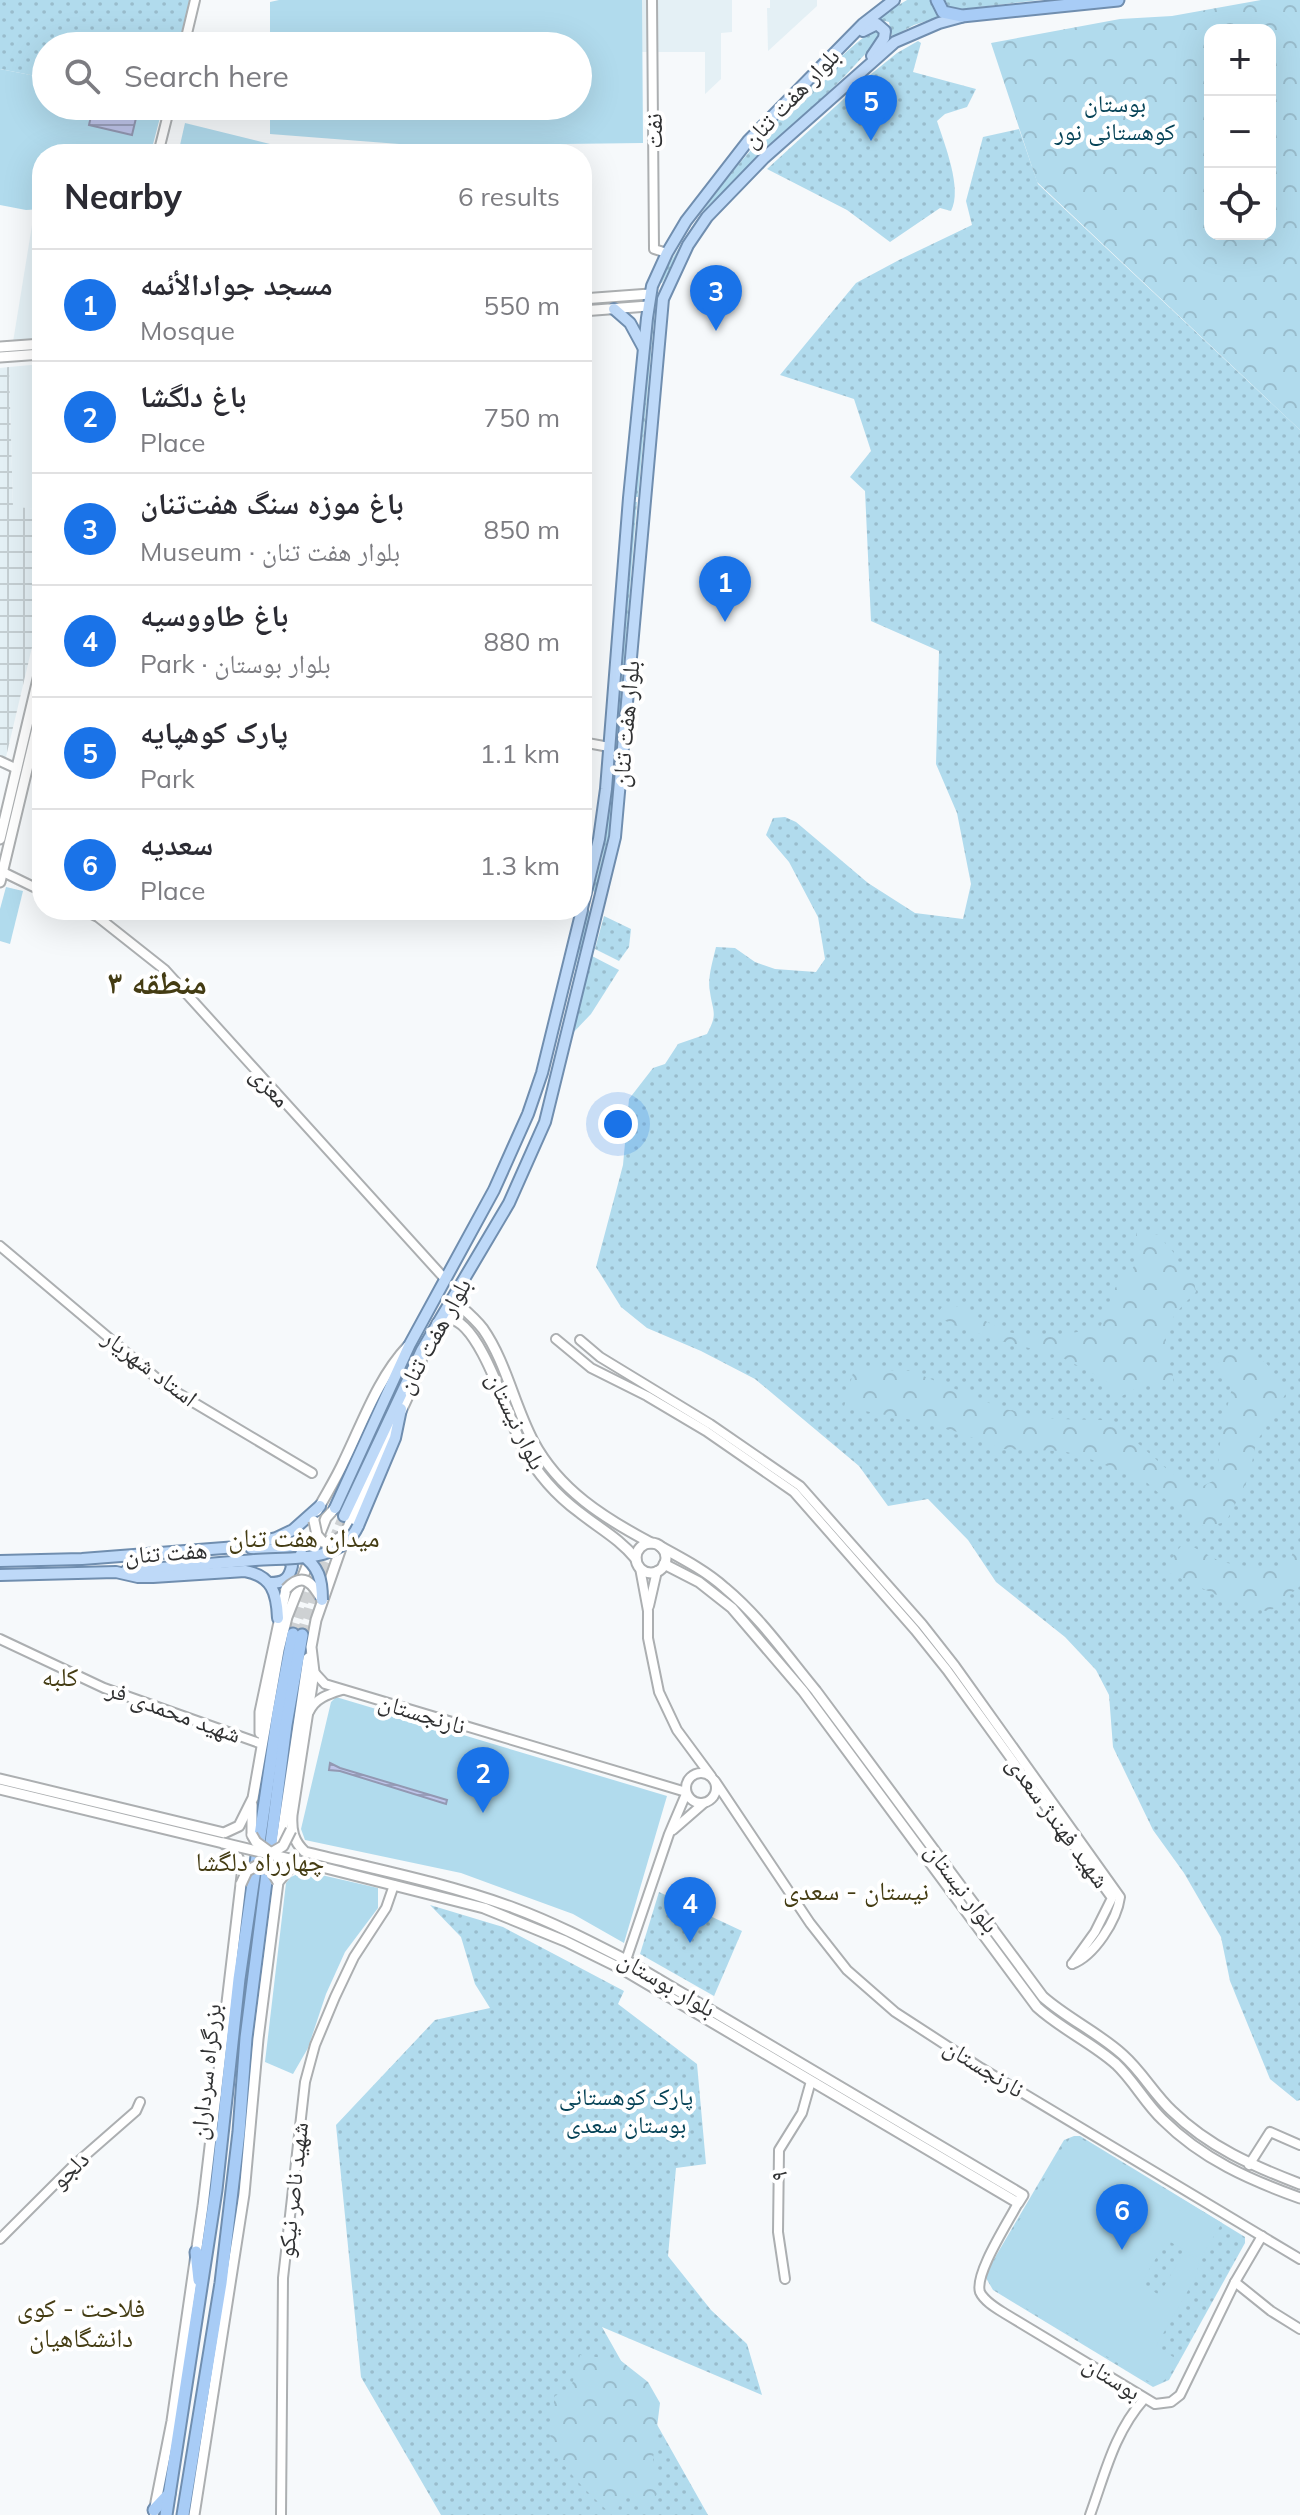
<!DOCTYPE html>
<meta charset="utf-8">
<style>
:root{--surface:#fff;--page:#f2f2f3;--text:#2b2b33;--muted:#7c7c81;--line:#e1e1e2;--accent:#1a73e8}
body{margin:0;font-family:Mulish,"Noto Naskh Arabic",sans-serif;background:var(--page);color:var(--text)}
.controls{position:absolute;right:24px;top:24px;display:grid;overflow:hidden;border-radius:16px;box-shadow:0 8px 32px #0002}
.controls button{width:72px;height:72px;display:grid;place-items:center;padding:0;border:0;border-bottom:2px solid var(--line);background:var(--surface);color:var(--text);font:40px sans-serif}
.you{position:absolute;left:618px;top:1124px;width:28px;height:28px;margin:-20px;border:6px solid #fff;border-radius:50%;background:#1a73e8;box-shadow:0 0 0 12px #1a73e833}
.badge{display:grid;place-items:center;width:52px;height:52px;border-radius:50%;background:var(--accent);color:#fff;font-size:26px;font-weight:700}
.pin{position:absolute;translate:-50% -66px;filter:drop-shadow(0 2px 4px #0008)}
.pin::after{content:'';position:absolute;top:42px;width:28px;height:24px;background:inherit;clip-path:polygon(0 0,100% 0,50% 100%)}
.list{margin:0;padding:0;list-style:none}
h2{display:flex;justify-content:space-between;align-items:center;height:104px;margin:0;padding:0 32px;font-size:34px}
h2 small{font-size:26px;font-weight:400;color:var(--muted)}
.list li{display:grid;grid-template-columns:52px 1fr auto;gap:24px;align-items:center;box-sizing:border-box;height:112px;padding:0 32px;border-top:2px solid var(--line)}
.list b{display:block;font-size:30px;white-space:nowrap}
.list p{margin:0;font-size:26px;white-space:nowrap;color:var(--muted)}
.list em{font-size:26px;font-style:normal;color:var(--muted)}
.icon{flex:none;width:44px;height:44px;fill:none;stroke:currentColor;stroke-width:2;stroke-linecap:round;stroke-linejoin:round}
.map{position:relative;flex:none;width:1300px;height:2515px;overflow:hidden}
.search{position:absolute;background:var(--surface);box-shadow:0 8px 32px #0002;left:32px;top:32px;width:560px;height:88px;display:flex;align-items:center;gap:20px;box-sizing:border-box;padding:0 28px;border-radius:44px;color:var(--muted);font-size:30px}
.panel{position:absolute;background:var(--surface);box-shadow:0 8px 32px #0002;left:32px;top:144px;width:560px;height:776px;border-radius:32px}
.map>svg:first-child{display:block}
.built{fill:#e4f0f5}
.industrial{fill:url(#industrial-grid)}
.grass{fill:url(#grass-dots)}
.forest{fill:url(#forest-crowns);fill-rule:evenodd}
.garden{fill:#b1dbed}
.water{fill:url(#water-rules);stroke:#9398b2;stroke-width:2}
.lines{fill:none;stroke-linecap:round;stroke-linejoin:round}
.trunk-tunnel{stroke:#ced1d3;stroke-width:11;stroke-dasharray:11 5.5;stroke-linecap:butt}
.tertiary-casing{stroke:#acafb1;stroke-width:12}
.secondary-casing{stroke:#acafb1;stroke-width:13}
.primary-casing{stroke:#708eaf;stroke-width:14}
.trunk-casing{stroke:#708eaf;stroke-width:15}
.tertiary{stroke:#fff;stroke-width:8}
.secondary{stroke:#fff;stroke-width:9}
.primary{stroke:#bed9f8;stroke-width:10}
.trunk{stroke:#a8ccf6;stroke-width:11}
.secondary-bridge-casing{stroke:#acafb1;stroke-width:13;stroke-linecap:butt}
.primary-bridge-casing{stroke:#708eaf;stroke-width:14;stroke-linecap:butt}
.secondary-bridge{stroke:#fff;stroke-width:9}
.primary-bridge{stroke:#bed9f8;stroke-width:10}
.labels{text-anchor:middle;stroke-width:8;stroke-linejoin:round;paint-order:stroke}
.street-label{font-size:24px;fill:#303132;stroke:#fff}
.park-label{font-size:24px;fill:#064357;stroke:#fff}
.neighbourhood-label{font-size:26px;fill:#443c13;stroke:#fff}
.district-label{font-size:32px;font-weight:bold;fill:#443c13;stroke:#fff}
</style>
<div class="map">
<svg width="1300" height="2515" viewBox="0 0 1300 2515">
<defs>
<pattern id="industrial-grid" width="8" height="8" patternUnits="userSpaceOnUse" patternTransform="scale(2)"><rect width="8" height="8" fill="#e4f0f5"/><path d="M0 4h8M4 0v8" fill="none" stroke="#c4ced2"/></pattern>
<pattern id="grass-dots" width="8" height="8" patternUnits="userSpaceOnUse" patternTransform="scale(2)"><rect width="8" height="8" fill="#b1dbed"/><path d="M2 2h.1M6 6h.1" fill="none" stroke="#99bccc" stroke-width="1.8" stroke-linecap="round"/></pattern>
<pattern id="forest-crowns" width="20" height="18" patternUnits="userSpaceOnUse" patternTransform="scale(2)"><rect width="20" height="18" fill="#b1dbed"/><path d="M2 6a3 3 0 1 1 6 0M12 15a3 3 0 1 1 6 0" fill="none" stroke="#99bccc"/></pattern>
<pattern id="water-rules" width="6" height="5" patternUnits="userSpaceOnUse" patternTransform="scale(2)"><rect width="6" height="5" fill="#bec4e9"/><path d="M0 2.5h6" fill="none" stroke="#9ba0bd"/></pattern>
</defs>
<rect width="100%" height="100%" fill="#f6f9fb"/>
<g class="built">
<path d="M642 0H732V32L721 33V79L705 94V52H642Z"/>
<path d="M770 0H817V6L768 51 767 8H770Z"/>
<path d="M35 207 42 209V339L13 342Z"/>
<path d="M42 364V509L13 508 9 367Z"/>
</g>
<path class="industrial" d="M9 367 13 507 42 509V605L6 757H2L0 756V368Z"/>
<g class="grass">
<path d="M0 0H192L179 46H46V78L0 69Z"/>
<path d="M907 0H931L933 8 939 17 914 25 892 37 889 22 875 19Z"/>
<path d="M945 0H1040L955 10 948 6Z"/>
<path d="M875 29 880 30 882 36 842 79 708 206 684 243 662 283H659C697 210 745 153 803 94 826 71 849 47 875 29Z"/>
<path d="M918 41 921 43 913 72 976 89 967 107 945 114 937 121C944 143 963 189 951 211L940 208 890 242 847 210 767 169 870 75 897 53Z"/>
<path d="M1019 129 1038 184 1300 430V2100L1297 2101 1270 2079 1230 1981 1221 1937 1184 1873 1153 1830 1113 1747 1109 1695 1096 1670 1065 1637 996 1582 968 1540 928 1499 888 1506 859 1466 755 1379 701 1351 647 1328 621 1307 596 1267 623 1165 629 1099 653 1068 665 1064 678 1044 707 1034C718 1013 713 1013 710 992 707 979 713 960 716 947L735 948 755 962 775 969 816 972 825 959 818 917 789 862 766 835 773 818 785 817 796 822 868 883 915 913 963 919 971 884 957 813 936 764 939 651 871 621 865 491 850 477 871 451 854 399 780 375 856 283 899 260 972 225 966 201 983 137Z"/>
<path d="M655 310 638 497H635L636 471 652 311Z"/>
<path d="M633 502H637L611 825 595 893 593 890 602 857 610 798Z"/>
<path d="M587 911 592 912C567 989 550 1070 520 1145 490 1219 447 1286 410 1356L518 1141Z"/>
<path d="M604 916 631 929 629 947 619 961 595 949Z"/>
<path d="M592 956 619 970 591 1014 569 1037Z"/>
<path d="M659 1892 742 1931 714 1996 640 1954Z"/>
<path d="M430 1905 503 1927 624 1991 618 2004 697 2064 706 2164 676 2168 668 2256 711 2310 747 2344 762 2395 602 2327 708 2515H441L361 2377 336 2125 435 2020 490 2008 475 1984 461 1937Z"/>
<path d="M1074 2136H1080L1245 2237V2243L1169 2380 1153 2387 993 2290 986 2278 987 2271 1064 2140Z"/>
</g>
<g class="forest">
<path d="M1261 0H1300V430L1037 182 991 43 1120 19 1172 16ZM1270 30V234H1210V30Z"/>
<path d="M1136 1228 1158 1235 1174 1253 1171 1265 1192 1272 1196 1292C1180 1308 1163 1323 1165 1348 1166 1363 1175 1366 1173 1386L1142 1385 1120 1397 1104 1379 1057 1355 993 1339 935 1317 946 1301 1007 1332 1043 1338 1100 1328 1115 1288 1136 1264Z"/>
<path d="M1230 1347 1266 1363 1288 1390 1256 1443 1249 1477 1226 1522 1205 1527 1172 1505 1145 1481 1085 1457 1063 1451 1003 1449 938 1425 844 1407 854 1369 911 1371 1004 1409 1055 1419 1104 1420 1140 1445 1170 1472 1197 1489 1217 1479 1221 1432 1232 1388 1214 1368Z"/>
<path d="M1184 1542 1221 1562 1281 1572 1300 1542V1586L1269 1612 1221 1597 1163 1570Z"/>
<path d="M580 2355 620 2360 648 2382 660 2403 653 2459 657 2477V2494L648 2508 637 2496 625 2489 616 2515H612C594 2498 556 2464 551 2440 548 2425 553 2410 555 2396L571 2388Z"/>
</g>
<g class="garden">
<path d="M279 0H642L643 143 425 146 270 134V106H578V46H270V2Z"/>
<path d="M0 69 46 78V106H163L151 152 42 154V209L26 210 0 205Z"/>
<path d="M185 123 274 145 318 148 316 154H178Z"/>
<path d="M6 887 23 891 10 944 0 941V909Z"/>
<path d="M336 1697 667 1796 624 1943 573 1914 461 1873 305 1840 301 1829 331 1702Z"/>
<path d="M304 1871 378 1888V1908L345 1952 326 1994 308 2048 293 2074 265 2062 286 1883 291 1877Z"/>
<path d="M1070 2138H1080L1222 2223 1200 2259 1167 2240 1141 2283 1159 2295 1184 2252 1199 2260 1197 2275 1156 2346 1178 2360C1171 2372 1167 2384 1153 2384L994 2289 987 2277 988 2271Z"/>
</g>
<g class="water">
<path d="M93 108 136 118 132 135 89 125Z"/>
<path d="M330 1763 340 1768 447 1800 446 1804 340 1771 329 1770Z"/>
</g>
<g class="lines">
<g class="trunk-tunnel">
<path d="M293 1634 324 1534"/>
<path d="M302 1635 318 1579 344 1516"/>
</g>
<g class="tertiary-casing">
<g id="tertiary">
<path d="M652 0 654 249 667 253"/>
<path d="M184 46 195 0"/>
<path d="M158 154 170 106"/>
<path d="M582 742 609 747"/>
<path d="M0 761 17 769"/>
<path d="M3 872 42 891"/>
<path d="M83 910 98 917 165 970 445 1279"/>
<path d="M0 1246 166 1386 312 1473"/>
<path d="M556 1339 591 1368 647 1396 706 1431 794 1492 915 1630 947 1670 1112 1898 1095 1932 1072 1964"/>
<path d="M580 1340 600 1357 710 1424 800 1486 922 1624 955 1666 1120 1897C1117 1920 1094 1956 1072 1964"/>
<path d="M640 1568 648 1611V1638L659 1692 677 1730 711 1776"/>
<path d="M649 1606 657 1571"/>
<path d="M0 1639 104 1688 262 1744"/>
<path d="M314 1672 325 1684 686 1792"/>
<path d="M309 1712C315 1698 329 1694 342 1690"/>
<circle cx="701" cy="1788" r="15"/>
<path d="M715 1781 810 1923 847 1970 895 2012 981 2068 1300 2259"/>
<path d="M673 1830 704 1803"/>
<path d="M626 1960 669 1834 686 1794"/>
<path d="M1249 2165 1270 2132 1300 2145"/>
<path d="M1018 2203C1009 2221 974 2274 980 2292 984 2301 996 2308 1004 2313L1155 2404 1171 2402 1180 2395 1235 2282 1262 2236"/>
<path d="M0 2239 72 2167 136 2111 140 2102"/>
<path d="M785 2279 778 2232 779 2150 802 2113 811 2081"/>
<path d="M1235 2282 1271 2311 1300 2329"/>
<path d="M281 2515 283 2278 305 2082 315 2045 335 1997 354 1957 386 1908 394 1885"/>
<path d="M1090 2515C1105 2474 1114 2433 1144 2399"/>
</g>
</g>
<g class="secondary-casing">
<g id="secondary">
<path d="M582 299 650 294"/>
<path d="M582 311 648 306"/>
<path d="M0 347 42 344"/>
<path d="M0 357 42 354"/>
<path d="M0 839 42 662"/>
<path d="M0 882 42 707"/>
<path d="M452 1299C463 1309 474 1317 483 1329 506 1362 514 1405 533 1441 559 1490 604 1518 651 1543"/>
<path d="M437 1323C441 1322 444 1319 448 1319 480 1318 510 1423 523 1448 537 1473 556 1495 579 1512 599 1528 620 1539 636 1559"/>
<path d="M317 1511C326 1494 336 1479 344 1461 363 1422 378 1378 408 1346"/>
<circle cx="651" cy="1558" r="15"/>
<path d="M661 1547C683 1559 706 1571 725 1588 760 1617 787 1656 816 1691L1043 1997C1068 2019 1099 2033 1123 2055 1142 2072 1154 2094 1172 2111 1209 2147 1253 2166 1300 2184"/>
<path d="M664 1564 699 1582 732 1608 803 1691 1037 2007C1061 2029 1091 2042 1116 2064 1134 2081 1145 2103 1163 2120 1202 2159 1250 2180 1300 2198"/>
<path d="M260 1733V1712L286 1589"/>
<path d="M0 1779 224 1833 239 1826 253 1798 279 1650 287 1617 326 1518 335 1508"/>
<path d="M0 1789 223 1843 235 1852 243 1867 203 2206 172 2421 154 2512"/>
<path d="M252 1835V1805"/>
<path d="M275 1881 308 1658"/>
<path d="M194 2515 244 2194 258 2039 278 1882 289 1869 302 1862 484 1908 565 1941 622 1969 1018 2203 1023 2195 626 1960C589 1941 552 1922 514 1908 446 1883 375 1869 305 1852 293 1841 291 1830 292 1815L314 1672 311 1647 316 1620 350 1522 414 1383 421 1364 422 1353"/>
</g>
</g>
<g class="primary-casing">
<g id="primary">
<path d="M863 31 877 24 885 31 884 38 872 56"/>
<path d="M614 309 630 323 643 347"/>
<path d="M582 908 599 839 606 789 629 498 647 318 652 286 667 253 686 221 748 141 863 24 894 0"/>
<path d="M335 1508 410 1344 494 1190 528 1114 542 1073 582 910"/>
<path d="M344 1516 422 1350 509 1203 545 1122 615 837 663 299 688 245 707 217 764 158 895 42 939 23 961 17"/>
<path d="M358 1526 395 1438 401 1409"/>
<path d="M251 1548 293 1551"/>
<path d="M0 1561 82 1559 237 1547 276 1538 293 1530 320 1506"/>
<path d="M126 1571 255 1560"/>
<path d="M0 1575 116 1572 138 1577H153L245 1571C272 1576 277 1593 278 1618"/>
<path d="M270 1583C284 1583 289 1579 292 1566L287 1554"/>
</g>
</g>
<g class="trunk-casing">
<g id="trunk">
<path d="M937 0 943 12 962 16 1118 0"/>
<path d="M196 2252 199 2280"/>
<path d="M154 2510 169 2494"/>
<path d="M166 2515 216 2190 239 1979 278 1713 293 1634"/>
<path d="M183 2515 221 2283 239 2132 246 2038 286 1725 302 1635"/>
</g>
</g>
<use href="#tertiary" class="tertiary"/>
<use href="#secondary" class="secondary"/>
<use href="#primary" class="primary"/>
<use href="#trunk" class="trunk"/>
<g class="secondary-bridge-casing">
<g id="secondary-bridge">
<path d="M314 1521 317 1535 323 1542 331 1543 342 1536"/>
<path d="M286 1589C303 1571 313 1583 322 1600"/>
<path d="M252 1835 256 1842 271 1853 283 1846 291 1830"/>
<path d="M223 1843 302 1862"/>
<path d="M241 1884 247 1871 258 1865 271 1870 278 1882"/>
</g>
</g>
<g class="primary-bridge-casing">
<g id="primary-bridge">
<path d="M301 1554C319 1567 322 1579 322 1600"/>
<path d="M255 1560C290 1557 341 1564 358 1526"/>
</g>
</g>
<use href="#secondary-bridge" class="secondary-bridge"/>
<use href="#primary-bridge" class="primary-bridge"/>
</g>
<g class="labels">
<g class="street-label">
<text transform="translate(791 98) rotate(-46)" y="8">بلوار هفت تنان</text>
<text transform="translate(654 131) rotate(-91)" y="8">نفت</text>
<text transform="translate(626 724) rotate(-85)" y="8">بلوار هفت تنان</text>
<text transform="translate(270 1087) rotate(48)" y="8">معزی</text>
<text transform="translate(434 1336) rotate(-61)" y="8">بلوار هفت تنان</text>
<text transform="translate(150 1368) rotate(37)" y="8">استاد شهریار</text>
<text transform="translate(516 1421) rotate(64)" y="8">بلوار نیستان</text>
<text transform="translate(166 1553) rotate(-4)" y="8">هفت تنان</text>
<text transform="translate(174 1712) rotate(20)" y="8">شهید محمدی فر</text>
<text transform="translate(422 1714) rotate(17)" y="8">نارنجستان</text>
<text transform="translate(1058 1822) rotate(54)" y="8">شهید فهندژ سعدی</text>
<text transform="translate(962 1888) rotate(53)" y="8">بلوار نیستان</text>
<text transform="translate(667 1984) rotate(30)" y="8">بلوار بوستان</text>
<text transform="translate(984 2068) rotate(32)" y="8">نارنجستان</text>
<text transform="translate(206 2072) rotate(-84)" y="8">بزرگراه سرداران</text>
<text transform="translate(70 2170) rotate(-44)" y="8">دلجو</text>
<text transform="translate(779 2176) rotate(-89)" y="8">۹</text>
<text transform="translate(293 2190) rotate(-84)" y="8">شهید ناصر نیکو</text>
<text transform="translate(1112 2378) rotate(32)" y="8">بوستان</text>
</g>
<g class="park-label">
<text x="1115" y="112">بوستان<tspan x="1115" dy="28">کوهستانی نور</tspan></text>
<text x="626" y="2105">پارک کوهستانی<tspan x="626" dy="28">بوستان سعدی</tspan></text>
</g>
<g class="neighbourhood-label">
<text x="304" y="1547">میدان هفت تنان</text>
<text x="60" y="1686">کلبه</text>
<text x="260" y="1871">چهارراه دلگشا</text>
<text x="856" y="1900">نیستان - سعدی</text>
<text x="81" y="2317">فلاحت - کوی<tspan x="81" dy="30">دانشگاهیان</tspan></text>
</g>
<g class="district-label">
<text x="157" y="994">منطقه ۳</text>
</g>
</g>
</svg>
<div class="controls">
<button>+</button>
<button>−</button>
<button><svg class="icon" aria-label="locate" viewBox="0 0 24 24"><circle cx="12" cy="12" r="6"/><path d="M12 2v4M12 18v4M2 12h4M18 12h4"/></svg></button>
</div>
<div class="you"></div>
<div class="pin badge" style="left:725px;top:622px">1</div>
<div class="pin badge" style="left:483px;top:1813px">2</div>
<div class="pin badge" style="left:716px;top:331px">3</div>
<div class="pin badge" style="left:690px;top:1943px">4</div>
<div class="pin badge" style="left:871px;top:141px">5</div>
<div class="pin badge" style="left:1122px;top:2250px">6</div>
<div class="search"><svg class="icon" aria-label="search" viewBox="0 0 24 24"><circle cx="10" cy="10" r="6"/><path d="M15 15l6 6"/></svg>Search here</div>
<section class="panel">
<h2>Nearby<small>6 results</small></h2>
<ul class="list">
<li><span class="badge">1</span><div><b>مسجد جوادالأئمه</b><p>Mosque</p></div><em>550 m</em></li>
<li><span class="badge">2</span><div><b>باغ دلگشا</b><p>Place</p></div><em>750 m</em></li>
<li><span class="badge">3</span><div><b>باغ‌ موزه سنگ هفت‌تنان</b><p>Museum · بلوار هفت تنان</p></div><em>850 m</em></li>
<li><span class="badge">4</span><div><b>باغ طاووسیه</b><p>Park · بلوار بوستان</p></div><em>880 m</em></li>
<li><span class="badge">5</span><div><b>پارک کوهپایه</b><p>Park</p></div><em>1.1 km</em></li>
<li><span class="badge">6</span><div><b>سعدیه</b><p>Place</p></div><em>1.3 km</em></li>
</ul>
</section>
</div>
